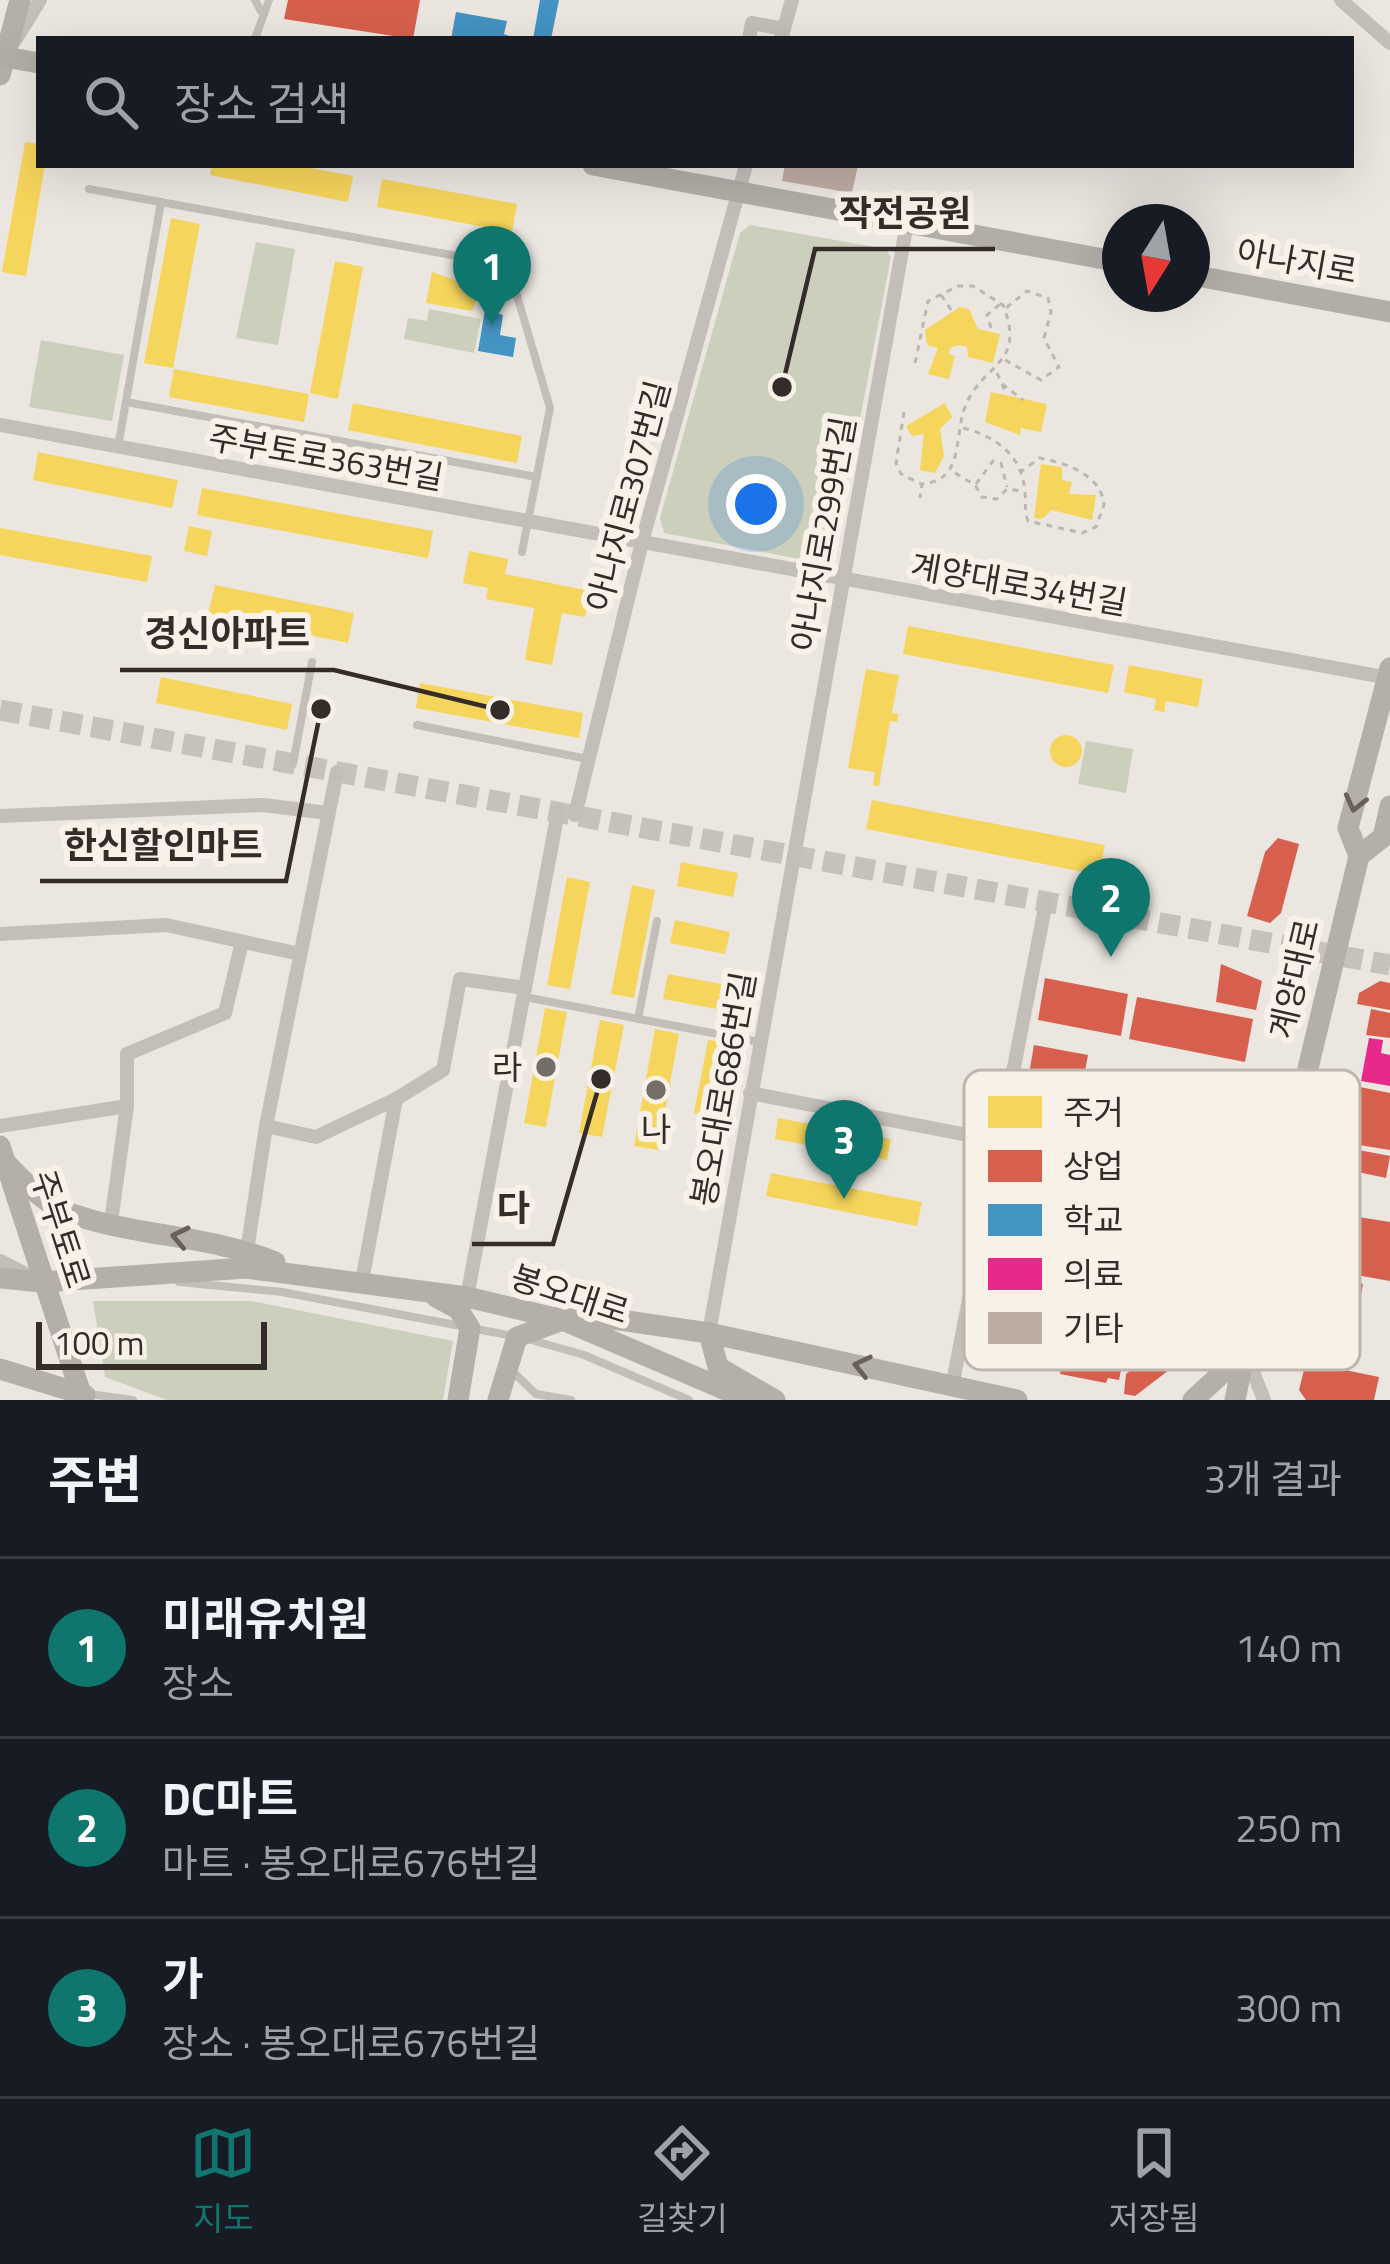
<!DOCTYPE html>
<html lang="ko">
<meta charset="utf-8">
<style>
:root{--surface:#171b24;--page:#20242c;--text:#f1f3f6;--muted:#9ea1a6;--line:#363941;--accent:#0f766e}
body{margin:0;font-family:"Titillium Web","Noto Sans KR",sans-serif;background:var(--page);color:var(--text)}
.compass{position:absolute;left:1102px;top:204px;width:108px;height:108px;border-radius:50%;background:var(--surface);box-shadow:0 12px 48px #0002;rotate:191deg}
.scale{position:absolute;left:36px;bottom:30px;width:231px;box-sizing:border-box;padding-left:12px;border:6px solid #342c28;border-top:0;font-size:33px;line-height:42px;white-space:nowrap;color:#342c28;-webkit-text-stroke:9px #f8f1e7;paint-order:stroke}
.you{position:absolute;left:756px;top:504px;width:42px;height:42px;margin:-30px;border:9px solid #fff;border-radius:50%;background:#1a73e8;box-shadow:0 0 0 18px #1a73e833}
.badge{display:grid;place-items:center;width:78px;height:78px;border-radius:50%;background:var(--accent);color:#fff;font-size:39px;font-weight:700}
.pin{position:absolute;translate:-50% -99px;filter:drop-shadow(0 3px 6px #0008)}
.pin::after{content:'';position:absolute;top:63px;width:42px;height:36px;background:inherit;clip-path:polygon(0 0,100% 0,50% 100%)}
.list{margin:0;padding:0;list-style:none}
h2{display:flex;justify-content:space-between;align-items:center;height:156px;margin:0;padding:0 48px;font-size:51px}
h2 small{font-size:39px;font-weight:400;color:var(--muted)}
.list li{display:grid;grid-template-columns:78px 1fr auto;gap:36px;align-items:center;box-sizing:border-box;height:180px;padding:0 48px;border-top:3px solid var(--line)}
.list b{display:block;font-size:45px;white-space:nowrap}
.list p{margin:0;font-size:39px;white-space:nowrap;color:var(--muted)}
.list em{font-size:39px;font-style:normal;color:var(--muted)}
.icon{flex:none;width:66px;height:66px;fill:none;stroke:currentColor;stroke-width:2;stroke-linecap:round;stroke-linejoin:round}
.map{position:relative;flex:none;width:1390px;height:1400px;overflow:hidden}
.search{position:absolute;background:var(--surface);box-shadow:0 12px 48px #0002;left:36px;right:36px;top:36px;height:132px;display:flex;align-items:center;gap:30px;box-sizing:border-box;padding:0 42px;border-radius:0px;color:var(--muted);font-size:45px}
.sheet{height:696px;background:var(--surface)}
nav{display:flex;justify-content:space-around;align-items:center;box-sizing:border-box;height:168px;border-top:3px solid var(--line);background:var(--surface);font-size:33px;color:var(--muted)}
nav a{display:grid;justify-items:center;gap:6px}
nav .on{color:var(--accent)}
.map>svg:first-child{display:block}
.green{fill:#cbcfbb}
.homes{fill:#f6d55c}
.shops{fill:#d6604d}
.schools{fill:#4393c3}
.health{fill:#e7298a}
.building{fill:#bdaca2}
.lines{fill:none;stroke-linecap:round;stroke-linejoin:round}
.secondary-tunnel{stroke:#c6c1bb;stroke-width:21;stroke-dasharray:21 10;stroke-linecap:butt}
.path{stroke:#bdb7b1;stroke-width:3;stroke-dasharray:6 6;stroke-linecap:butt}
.lane{stroke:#c4beb9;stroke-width:8}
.street{stroke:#c4beb9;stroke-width:14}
.secondary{stroke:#b5afaa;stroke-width:21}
.primary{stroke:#b3ada8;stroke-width:21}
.oneway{stroke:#68605c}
.poi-dot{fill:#746d68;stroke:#f8f1e7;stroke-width:4.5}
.labels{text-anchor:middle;stroke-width:12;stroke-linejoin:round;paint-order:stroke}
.street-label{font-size:33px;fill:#342c28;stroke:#f8f1e7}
.poi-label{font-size:33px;fill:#342c28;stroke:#f8f1e7;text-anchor:end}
.key{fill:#f8f1e7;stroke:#bdb6ae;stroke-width:3}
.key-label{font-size:33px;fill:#342c28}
.leader{fill:none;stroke:#342c28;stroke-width:4.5}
.callout-dot{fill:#342c28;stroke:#f8f1e7;stroke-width:4.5}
.callout-label{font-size:36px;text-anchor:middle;font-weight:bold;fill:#342c28;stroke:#f8f1e7;stroke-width:12;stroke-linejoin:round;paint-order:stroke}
</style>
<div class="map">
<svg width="1390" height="1400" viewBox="0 0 1390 1400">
<rect width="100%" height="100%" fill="#ebe6e0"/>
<g class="green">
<path d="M750 225 886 249 891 257 832 565 664 533 660 518 740 233Z"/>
<path d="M256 242 295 249 278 345 236 338Z"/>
<path d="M429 309 481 319 474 353 404 339 408 318 427 321Z"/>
<path d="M41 340 124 355 112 421 29 407Z"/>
<path d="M1086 741 1133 749 1126 793 1078 784Z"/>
<path d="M93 1301H252L453 1341 443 1400H167L105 1377Z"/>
</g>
<g class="homes">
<path d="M377 0H404L411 18 388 28Z"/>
<path d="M25 142 39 144V165H45L26 276 2 272Z"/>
<path d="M212 165H295L353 176 348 202 210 175Z"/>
<path d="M382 179 517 204 512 232 377 207Z"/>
<path d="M171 218 200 224 173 368 144 363Z"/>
<path d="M335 261 363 267 338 399 310 393Z"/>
<path d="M432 272 466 284 462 302 468 284 482 287 472 311 426 303Z"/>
<path d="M960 307 969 309 978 329 1000 334 993 363 968 357 967 347 959 345 950 348 949 354 955 356 949 379 928 374 938 348 927 345 925 330Z"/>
<path d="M174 369 309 394 304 422 169 397Z"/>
<path d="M991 392 1047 404 1041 432 1021 428 1020 435 985 422Z"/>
<path d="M353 403 522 436 517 463 348 430Z"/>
<path d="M945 403 952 417 940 429 944 456 935 473 920 470 924 434 912 436 906 426Z"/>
<path d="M38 452 178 480 172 508 33 480Z"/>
<path d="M1041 464 1062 467V480L1072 482 1069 494 1096 495 1092 520 1052 510 1042 519 1034 518Z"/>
<path d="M202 488 433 531 428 558 197 515Z"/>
<path d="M189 526 212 531 207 556 184 551Z"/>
<path d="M0 528 152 556 147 582 0 555Z"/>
<path d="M469 551 508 559 505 574 590 591 585 617 562 613 552 665 525 660 534 608 486 599 488 588 463 583Z"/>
<path d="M215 585 354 613 348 643 208 614Z"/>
<path d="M908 626 1114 665 1108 693 903 654Z"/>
<path d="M1129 665 1203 679 1198 707 1166 701 1164 712 1154 710 1156 699 1124 692Z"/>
<path d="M866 669 899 675 892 713 899 714 897 722 890 721 879 786 873 785 875 772 848 768Z"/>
<path d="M161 677 292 704 287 730 156 703Z"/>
<path d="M420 683 583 713 579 738 416 708Z"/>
<circle cx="1066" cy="751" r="16"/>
<path d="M872 800 1105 845 1099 875 866 829Z"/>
<path d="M681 862 738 873 733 897 677 886Z"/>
<path d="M567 877 590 882 570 989 547 985Z"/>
<path d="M632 885 655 890 634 998 611 994Z"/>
<path d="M675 920 730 932 725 954 670 943Z"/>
<path d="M668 974 737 987 733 1012 663 999Z"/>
<path d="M545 1008 567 1012 546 1127 524 1123Z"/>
<path d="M600 1020 624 1025 602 1137 579 1133Z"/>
<path d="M655 1029 679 1034 658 1150 634 1146Z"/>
<path d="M708 1040 733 1044 719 1118 694 1113Z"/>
<path d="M778 1118 891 1139 887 1160 775 1139Z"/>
<path d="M771 1173 922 1202 917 1226 766 1196Z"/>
</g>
<g class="shops">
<path d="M288 0H420L413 39 284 19Z"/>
<path d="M1278 838 1299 844 1281 913 1270 923 1247 916 1265 852Z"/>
<path d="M1221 964 1262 981 1256 1010 1216 1002Z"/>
<path d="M1045 978 1128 994 1121 1036 1038 1020Z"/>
<path d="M1380 981 1390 983V1010L1357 1004 1359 993Z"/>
<path d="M1137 997 1253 1019 1245 1062 1129 1039Z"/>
<path d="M1371 1009 1390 1013V1038L1366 1035Z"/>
<path d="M1034 1045 1088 1055 1073 1135 1020 1126Z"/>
<path d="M1345 1084 1390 1093V1150L1334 1141Z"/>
<path d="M1343 1147 1390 1156 1386 1178 1339 1168Z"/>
<path d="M1321 1211 1390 1222V1281L1311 1267Z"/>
<path d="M1306 1271 1363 1284 1357 1317 1302 1306Z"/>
<path d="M1073 1301 1126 1312 1124 1320 1131 1321 1119 1380 1108 1378 1106 1383 1060 1374Z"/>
<path d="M1171 1324 1193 1327 1190 1354 1135 1396 1124 1394 1126 1374 1167 1341Z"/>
<path d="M1306 1362 1379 1377 1374 1400H1306L1299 1390Z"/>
</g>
<g class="schools">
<path d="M540 0H559L551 39H533Z"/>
<path d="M456 12 507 21 504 34 518 39H451Z"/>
<path d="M485 310 503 315 500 335 516 338 513 357 478 351Z"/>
</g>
<path class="health" d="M1369 1038 1383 1040 1381 1053 1390 1055V1086L1361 1081Z"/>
<path class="building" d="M785 165H858L852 193 782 181Z"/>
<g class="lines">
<path class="secondary-tunnel" d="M0 710 1390 965"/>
<g class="path">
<path d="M941 295 952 311"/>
<path d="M991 328 987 315 1000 304"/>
<path d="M1005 360 1041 380 1059 367 1044 338 1051 312 1048 298 1027 291 1006 308"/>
<path d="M915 363 928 301 958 286H973L1003 305C1026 364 986 362 967 402 952 434 967 480 922 484L920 498"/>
<path d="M997 373 1006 393"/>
<path d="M1002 384 1023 400"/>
<path d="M904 412 896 463 901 474 921 484"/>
<path d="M963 428C995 436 1023 455 1025 493 1026 504 1024 510 1028 521L1082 533 1096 527 1104 505C1102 475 1066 463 1040 458L1020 472"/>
<path d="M955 473 975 485 982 497 997 499 1007 489 1023 491"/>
<path d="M976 484 993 461 1001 463 1007 487"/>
</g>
<g class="lane">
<path d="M255 0 261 11"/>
<path d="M255 39 269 0"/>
<path d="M89 189 490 262 514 285 550 408 522 552"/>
<path d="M126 402 537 477"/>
<path d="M118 447 161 202"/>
<path d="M417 725 588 759"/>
<path d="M293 764 312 662"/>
<path d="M525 997 759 1042"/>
<path d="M638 1019 657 921"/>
<path d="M179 1282 282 1292 513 1336"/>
<path d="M528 1339 584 1355 689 1400"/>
<path d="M512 1371 536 1394 571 1400"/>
<path d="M89 1394 133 1400"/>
</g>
<g class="street">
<path d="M1341 0 1390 43"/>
<path d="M749 39 752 23 784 29"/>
<path d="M781 39 792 0"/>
<path d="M14 42 40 0"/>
<path d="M0 425 1390 678"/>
<path d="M575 815 642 542 746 165"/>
<path d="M0 816 263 805 328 813"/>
<path d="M0 934 166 925 300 954"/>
<path d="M750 1093 999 1141"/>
<path d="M0 1126 127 1106"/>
<path d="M266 1126 316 1137 396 1099 443 1070 460 979 525 988"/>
<path d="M111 1222 127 1106V1054L225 1013 242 942"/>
<path d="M247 1251 266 1126 337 772"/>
<path d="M0 1261 32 1277"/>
<path d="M362 1281 396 1099"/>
<path d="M467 1297 558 812"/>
<path d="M709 1333 907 223"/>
<path d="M1246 1354 1264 1400"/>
<path d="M952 1387 1046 902"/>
</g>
<g class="secondary">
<path d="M0 75 20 0"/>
<path d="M1359 856 1383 837 1390 806"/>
<path d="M0 1146 83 1400"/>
<path d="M5 1162C25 1182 44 1205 72 1214 138 1237 210 1235 275 1262"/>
<path d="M0 1278 42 1282 246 1268 467 1297 563 1320 749 1400"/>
<path d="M436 1297 458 1309 470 1328 458 1400"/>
<path d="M565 1312 709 1333 1017 1400"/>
<path d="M709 1333 718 1367 775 1400"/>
<path d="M0 1369 85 1395"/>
<path d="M498 1400 517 1337 563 1320"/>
<path d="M1193 1400 1245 1352"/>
<path d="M1235 1400 1273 1214 1359 856 1348 828 1390 668"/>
</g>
<g class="primary">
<path d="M0 56 39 63"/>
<path d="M593 165 1120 262"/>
<path d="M1192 275 1390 312"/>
</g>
</g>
<defs><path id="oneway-chevron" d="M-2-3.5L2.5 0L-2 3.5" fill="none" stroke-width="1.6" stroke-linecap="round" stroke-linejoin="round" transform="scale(3)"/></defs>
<g class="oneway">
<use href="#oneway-chevron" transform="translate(1355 803) rotate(104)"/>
<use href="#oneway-chevron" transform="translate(180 1237) rotate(-168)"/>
<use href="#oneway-chevron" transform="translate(862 1366) rotate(-167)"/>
</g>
<g class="poi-dot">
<circle cx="546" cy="1067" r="12"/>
<circle cx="656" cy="1090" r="12"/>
</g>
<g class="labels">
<g class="street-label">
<text transform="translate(1297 261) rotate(10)" y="12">아나지로</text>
<text transform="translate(326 457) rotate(10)" y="12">주부토로363번길</text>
<text transform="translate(628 496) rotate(-75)" y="12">아나지로307번길</text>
<text transform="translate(823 534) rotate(-80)" y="12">아나지로299번길</text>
<text transform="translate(1019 584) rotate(10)" y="12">계양대로34번길</text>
<text transform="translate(1294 979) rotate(-77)" y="12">계양대로</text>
<text transform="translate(723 1089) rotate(-80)" y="12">봉오대로686번길</text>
<text transform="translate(61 1229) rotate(72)" y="12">주부토로</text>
<text transform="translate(570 1294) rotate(18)" y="12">봉오대로</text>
</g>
<g class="poi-label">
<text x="522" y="1079">라</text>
<text x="656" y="1141" text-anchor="middle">나</text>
</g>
</g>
<rect x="964" y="1070" width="396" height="300" rx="18" class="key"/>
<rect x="988" y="1096" width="54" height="32" fill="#f6d55c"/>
<rect x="988" y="1150" width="54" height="32" fill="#d6604d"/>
<rect x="988" y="1204" width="54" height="32" fill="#4393c3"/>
<rect x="988" y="1258" width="54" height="32" fill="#e7298a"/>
<rect x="988" y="1312" width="54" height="32" fill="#bdaca2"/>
<g class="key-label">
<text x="1063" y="1124">주거</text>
<text x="1063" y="1178">상업</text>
<text x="1063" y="1232">학교</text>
<text x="1063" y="1286">의료</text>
<text x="1063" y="1340">기타</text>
</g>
<path class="leader" d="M782 387L815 249H995M500 710L334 670H120M321 709L286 881H40M601 1079L553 1244H472"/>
<g class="callout-dot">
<circle cx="782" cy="387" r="12"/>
<circle cx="500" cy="710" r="12"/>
<circle cx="321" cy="709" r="12"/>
<circle cx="601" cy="1079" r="12"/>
</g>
<g class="callout-label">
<text x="905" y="226">작전공원</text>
<text x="227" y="646">경신아파트</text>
<text x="163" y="858">한신할인마트</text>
<text x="513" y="1221">다</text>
</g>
</svg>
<svg class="compass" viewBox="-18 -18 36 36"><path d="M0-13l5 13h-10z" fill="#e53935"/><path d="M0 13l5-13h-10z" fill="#9ea1a6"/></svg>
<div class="scale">100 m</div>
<div class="you"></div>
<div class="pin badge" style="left:492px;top:325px">1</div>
<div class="pin badge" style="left:1111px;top:957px">2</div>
<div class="pin badge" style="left:844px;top:1199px">3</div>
<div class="search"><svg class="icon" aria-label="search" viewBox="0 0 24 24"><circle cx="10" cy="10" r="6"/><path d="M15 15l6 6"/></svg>장소 검색</div>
</div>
<section class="sheet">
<h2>주변<small>3개 결과</small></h2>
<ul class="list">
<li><span class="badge">1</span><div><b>미래유치원</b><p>장소</p></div><em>140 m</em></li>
<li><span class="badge">2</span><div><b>DC마트</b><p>마트 · 봉오대로676번길</p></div><em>250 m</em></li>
<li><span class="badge">3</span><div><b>가</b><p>장소 · 봉오대로676번길</p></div><em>300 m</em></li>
</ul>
</section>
<nav>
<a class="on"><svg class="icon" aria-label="map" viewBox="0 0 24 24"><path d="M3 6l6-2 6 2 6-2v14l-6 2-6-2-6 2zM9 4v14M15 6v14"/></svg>지도</a>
<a><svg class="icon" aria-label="directions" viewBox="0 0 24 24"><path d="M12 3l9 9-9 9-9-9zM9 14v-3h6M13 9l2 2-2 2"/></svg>길찾기</a>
<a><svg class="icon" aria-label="saved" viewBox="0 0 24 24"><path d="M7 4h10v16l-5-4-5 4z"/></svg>저장됨</a>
</nav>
